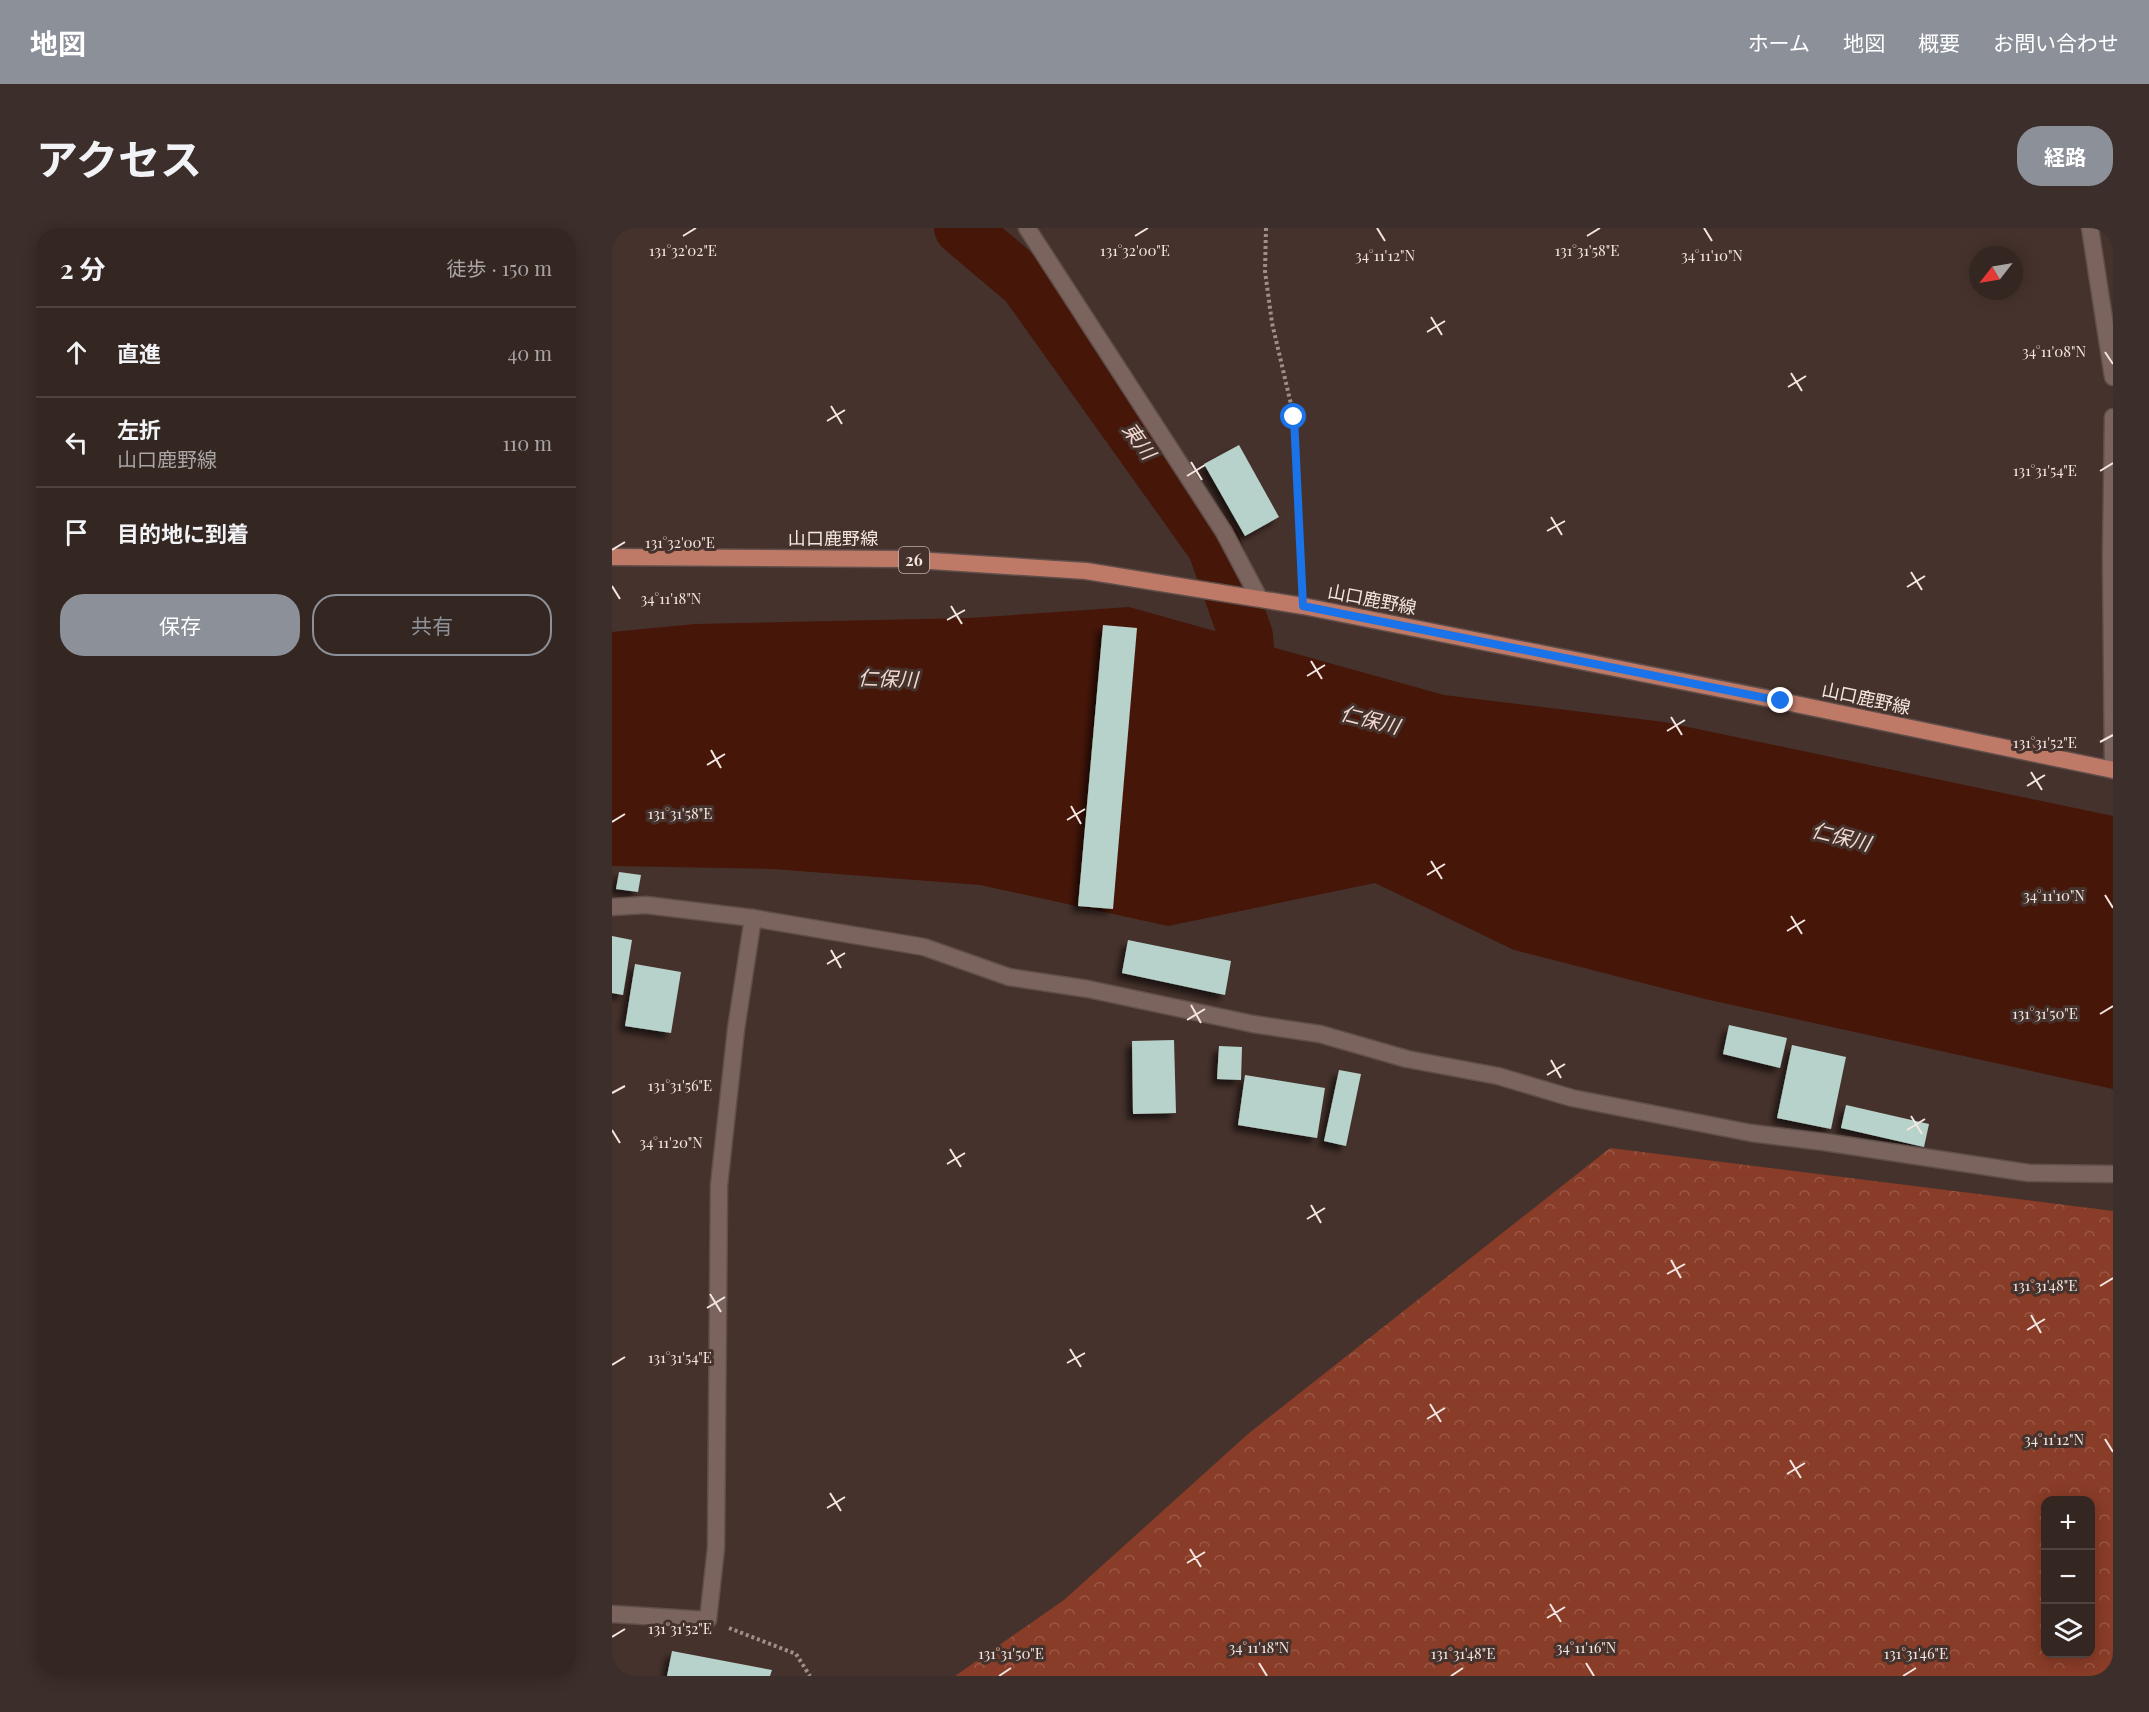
<!DOCTYPE html>
<html lang="ja">
<meta charset="utf-8">
<style>
:root{--surface:#342621;--page:#3c2e2a;--text:#f1f3f6;--muted:#a9a5a5;--line:#4e433f;--accent:#8c9099}
body{margin:0;font-family:"Playfair Display","Noto Sans JP",serif;background:var(--page);color:var(--text)}
.controls{position:absolute;right:18px;bottom:18px;display:grid;overflow:hidden;border-radius:12px;box-shadow:0 3px 15px #0003}
.controls button{width:54px;height:54px;display:grid;place-items:center;padding:0;border:0;border-bottom:2px solid var(--line);background:var(--surface);color:var(--text);font:30px sans-serif}
.compass{position:absolute;left:1357px;top:18px;width:54px;height:54px;border-radius:50%;background:var(--surface);box-shadow:0 3px 15px #0003;rotate:239deg}
.stop{position:absolute;width:18px;height:18px;margin:-14px;border:4px solid #1a73e8;border-radius:50%;background:#fff}
.stop.end{background:#1a73e8;border-color:#fff;box-shadow:0 2px 6px #0008}
.list{margin:0;padding:0;list-style:none}
h2{display:flex;justify-content:space-between;align-items:center;height:78px;margin:0;padding:0 24px;font-size:26px}
h2 small{font-size:20px;font-weight:400;color:var(--muted)}
.list li{display:grid;grid-template-columns:39px 1fr auto;gap:18px;align-items:center;box-sizing:border-box;height:90px;padding:0 24px;border-top:2px solid var(--line)}
.list b{display:block;font-size:22px;white-space:nowrap}
.list p{margin:0;font-size:20px;white-space:nowrap;color:var(--muted)}
.list em{font-size:20px;font-style:normal;color:var(--muted)}
.actions{display:flex;gap:12px;padding:18px 24px}
.actions a{flex:1;padding:14px 0;border:2px solid var(--accent);border-radius:24px;text-align:center;font-size:21px;color:var(--accent)}
.actions .main{background:var(--accent);color:#fff}
.icon{flex:none;width:33px;height:33px;fill:none;stroke:currentColor;stroke-width:2;stroke-linecap:round;stroke-linejoin:round}
.map{position:relative;flex:none;width:1501px;height:1448px;overflow:hidden;border-radius:24px}
header{display:flex;align-items:center;gap:36px;box-sizing:border-box;height:84px;padding:0 30px;background:var(--accent);color:#fff}
header strong{font-size:28px}
nav{display:flex;gap:33px;margin-inline-start:auto;font-size:21px}
.intro{display:flex;align-items:center;justify-content:space-between;box-sizing:border-box;height:144px;padding:0 36px}
h1{margin:0;font-size:42px}
.button{padding:15px 27px;border-radius:24px;background:var(--accent);color:#fff;font-size:21px;font-weight:700}
main{display:flex;gap:36px;padding:0 36px}
aside{flex:1;background:var(--surface);border-radius:24px;box-shadow:0 3px 15px #0003}
.map>svg:first-child{display:block}
.forest{fill:url(#forest-crowns);fill-rule:evenodd}
.water{fill:#461609}
.lines{fill:none;stroke-linecap:round;stroke-linejoin:round}
.river{stroke:#461609;stroke-width:54}
.building{fill:#b7d2ca;filter:url(#shadow)}
.minor-casing{stroke:#604e4a;stroke-width:19}
.primary-casing{stroke:#604e4a;stroke-width:19}
.path{stroke:#9f8f8a;stroke-width:4;stroke-dasharray:3 3;stroke-linecap:butt}
.minor{stroke:#7b645d;stroke-width:16}
.primary{stroke:#be7a67;stroke-width:16}
.route{stroke:#1a73e8;stroke-width:8}
.ticks{fill:none;stroke:#f3e6e2;stroke-width:2}
.labels{text-anchor:middle;stroke-width:6;stroke-linejoin:round;paint-order:stroke}
.shield{fill:#46322c;stroke:#bfb0ab;stroke-width:1.5}
.shield-label{font-size:16px;font-weight:bold;fill:#f3e6e2}
.street-label{font-size:18px;fill:#f3e6e2;stroke:#46322c}
.water-label{font-size:20px;font-style:italic;fill:#f4d9d2;stroke:#46322c}
.ticks-label{font-size:15px;text-anchor:middle;fill:#f3e6e2;stroke:#46322c;stroke-width:6;stroke-linejoin:round;paint-order:stroke}
</style>
<header>
<strong>地図</strong>
<nav><a>ホーム</a><a>地図</a><a>概要</a><a>お問い合わせ</a></nav>
</header>
<div class="intro"><h1>アクセス</h1><a class="button">経路</a></div>
<main>
<aside>
<h2>2 分<small>徒歩 · 150 m</small></h2>
<ul class="list">
<li><svg class="icon" aria-label="ahead" viewBox="0 0 24 24"><path d="M12 20V5M6 11l6-6 6 6"/></svg><div><b>直進</b></div><em>40 m</em></li>
<li><svg class="icon" aria-label="left" viewBox="0 0 24 24"><path d="M17 20v-9H6M10 6l-5 5 5 5"/></svg><div><b>左折</b><p>山口鹿野線</p></div><em>110 m</em></li>
<li><svg class="icon" aria-label="arrive" viewBox="0 0 24 24"><path d="M6 21V4h12l-3 4 3 4H6"/></svg><div><b>目的地に到着</b></div></li>
</ul>
<div class="actions"><a class="main">保存</a><a>共有</a></div>
</aside>
<div class="map">
<svg width="1501" height="1448" viewBox="0 0 1501 1448">
<defs>
<pattern id="forest-crowns" width="20" height="18" patternUnits="userSpaceOnUse" patternTransform="scale(1.5)"><rect width="20" height="18" fill="#893c27"/><path d="M2 6a3 3 0 1 1 6 0M12 15a3 3 0 1 1 6 0" fill="none" stroke="#9a5846"/></pattern>
<filter id="shadow"><feDropShadow dx="-5.5" dy="5.5" stdDeviation="3" flood-color="#0009"/></filter>
</defs>
<rect width="100%" height="100%" fill="#46322c"/>
<path class="forest" d="M998 920 1501 983V1448H343L452 1372 636 1206ZM1434 1272H1478V1426H1434Z"/>
<path class="water" d="M517 379 832 467 1052 494 1501 588V861L1093 771 902 722 763 655 556 698 368 657 161 641 0 638V404L83 396 357 390Z"/>
<g class="lines">
<path class="river" d="M349 0 414 55 602 318 634 408 638 462"/>
</g>
<g class="building">
<path d="M627 217 667 289 633 308 592 236Z"/>
<path d="M491 397 525 400 501 681 466 678Z"/>
<path d="M7 644 29 647 26 664 4 661Z"/>
<path d="M0 708 20 712 11 767 0 765Z"/>
<path d="M516 712 619 733 613 767 510 745Z"/>
<path d="M23 736 69 744 59 805 13 798Z"/>
<path d="M1117 797 1175 810 1168 840 1111 826Z"/>
<path d="M562 812 564 885 521 886 520 813Z"/>
<path d="M1180 817 1234 829 1219 901 1165 890Z"/>
<path d="M607 818 630 819 629 852 605 851Z"/>
<path d="M727 842 749 846 734 918 712 913Z"/>
<path d="M633 847 713 860 705 910 626 897Z"/>
<path d="M1234 877 1317 896 1312 919 1229 900Z"/>
<path d="M60 1423 160 1442 158 1448H55Z"/>
</g>
<g class="lines">
<g class="minor-casing">
<g id="minor">
<path d="M415 0 612 304 647 370"/>
<path d="M1478 0 1501 149"/>
<path d="M1501 542 1499 329 1501 189"/>
<path d="M0 679 34 677 141 690 312 719 397 749 476 761 641 796 708 806 795 831 886 848 960 870 1139 905 1212 914 1417 945 1501 946"/>
<path d="M0 1386 96 1392 104 1320 107 957 124 801 141 690"/>
</g>
</g>
<g class="primary-casing">
<path id="primary" d="M0 329 288 331 474 343 691 378 1169 473 1501 542"/>
</g>
<g class="path">
<path d="M654 0 653 43 660 95 682 189 690 356"/>
<path d="M117 1400 184 1426 198 1448"/>
</g>
<use href="#minor" class="minor"/>
<use href="#primary" class="primary"/>
</g>
<g class="lines">
<path class="route" d="M682 189 691 378 1169 473"/>
</g>
<path class="ticks" d="M765 0 773 13M1092 0 1100 13M71 8 84 0M523 8 536 0M975 8 988 0M819 89 830 107M815 104 833 93M1493 124 1501 136M1179 145 1190 163M1176 159 1194 148M219 178 230 196M215 193 233 182M579 234 590 252M1488 243 1501 235M575 248 593 237M939 289 950 307M935 303 953 293M0 322 13 314M1299 344 1310 362M0 358 8 371M1295 359 1313 348M339 378 350 396M335 392 353 382M699 433 710 451M695 448 713 437M1059 489 1070 507M1055 503 1073 492M1488 514 1501 507M99 522 109 540M95 537 113 526M1419 544 1430 562M1415 558 1433 547M459 578 469 596M455 592 473 581M0 594 13 586M819 633 830 651M815 647 833 636M1493 667 1501 680M1179 688 1190 706M1175 703 1193 692M219 722 229 740M215 736 233 725M579 777 589 795M1488 786 1501 778M575 792 593 781M939 832 949 850M935 847 953 836M0 865 13 858M1299 888 1310 906M0 902 8 915M1295 902 1313 891M338 921 349 939M335 936 353 925M699 977 709 995M695 991 713 980M1059 1032 1069 1050M1055 1046 1073 1036M1488 1058 1501 1050M98 1066 109 1084M95 1080 113 1069M1419 1087 1429 1105M1415 1102 1433 1091M458 1121 469 1139M455 1135 473 1125M0 1137 13 1129M818 1176 829 1194M815 1191 833 1180M1493 1211 1501 1224M1178 1232 1189 1250M1175 1246 1193 1235M218 1265 229 1283M215 1280 233 1269M578 1321 589 1339M575 1335 593 1324M938 1376 949 1394M935 1390 953 1379M0 1409 13 1401M647 1435 655 1448M974 1435 982 1448M387 1448 399 1440M839 1448 851 1440M1291 1448 1304 1440"/>
<g class="labels">
<rect class="shield" x="287" y="319" width="30" height="26" rx="4.5"/>
<g class="shield-label">
<text x="302" y="338">26</text>
</g>
<g class="street-label">
<text x="221" y="317">山口鹿野線</text>
<text transform="translate(760 372) rotate(11)" y="6">山口鹿野線</text>
<text transform="translate(1254 471) rotate(12)" y="6">山口鹿野線</text>
</g>
<g class="water-label">
<text transform="translate(527 213) rotate(54)" y="7">東川</text>
<text transform="translate(276 451) rotate(2)" y="7">仁保川</text>
<text transform="translate(758 492) rotate(14)" y="7">仁保川</text>
<text transform="translate(1229 609) rotate(14)" y="7">仁保川</text>
</g>
</g>
<g class="ticks-label">
<text x="71" y="28">131°32'02"E</text>
<text x="523" y="28">131°32'00"E</text>
<text x="975" y="28">131°31'58"E</text>
<text x="773" y="33">34°11'12"N</text>
<text x="1100" y="33">34°11'10"N</text>
<text x="1442" y="129">34°11'08"N</text>
<text x="1433" y="248">131°31'54"E</text>
<text x="68" y="320">131°32'00"E</text>
<text x="59" y="376">34°11'18"N</text>
<text x="1433" y="520">131°31'52"E</text>
<text x="68" y="591">131°31'58"E</text>
<text x="1442" y="673">34°11'10"N</text>
<text x="1433" y="791">131°31'50"E</text>
<text x="68" y="863">131°31'56"E</text>
<text x="59" y="920">34°11'20"N</text>
<text x="1433" y="1063">131°31'48"E</text>
<text x="68" y="1135">131°31'54"E</text>
<text x="1442" y="1217">34°11'12"N</text>
<text x="68" y="1406">131°31'52"E</text>
<text x="647" y="1425">34°11'18"N</text>
<text x="974" y="1425">34°11'16"N</text>
<text x="399" y="1431">131°31'50"E</text>
<text x="851" y="1431">131°31'48"E</text>
<text x="1304" y="1431">131°31'46"E</text>
</g>
</svg>
<div class="controls">
<button>+</button>
<button>−</button>
<button><svg class="icon" aria-label="layers" viewBox="0 0 24 24"><path d="M12 4l9 5-9 5-9-5zM3 14l9 5 9-5"/></svg></button>
</div>
<svg class="compass" viewBox="-18 -18 36 36"><path d="M0-13l5 13h-10z" fill="#e53935"/><path d="M0 13l5-13h-10z" fill="#a9a5a5"/></svg>
<div class="stop" style="left:682px;top:189px"></div>
<div class="stop end" style="left:1169px;top:473px"></div>
</div>
</main>
